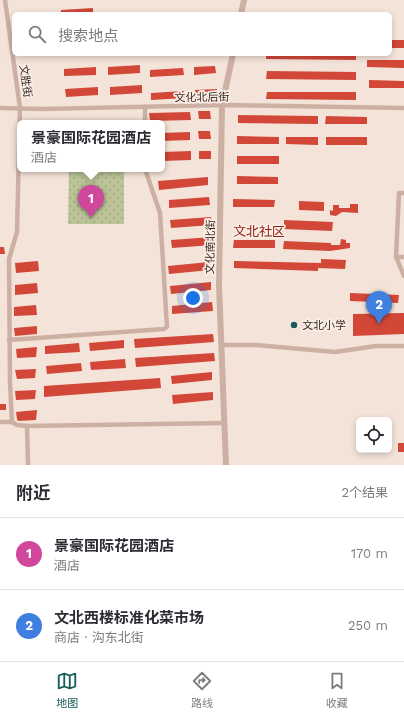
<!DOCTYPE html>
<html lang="zh">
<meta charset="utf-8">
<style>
:root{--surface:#fff;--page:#f7f7f7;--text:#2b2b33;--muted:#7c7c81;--line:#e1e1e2;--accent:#175c57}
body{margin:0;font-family:"Work Sans","Noto Sans SC",sans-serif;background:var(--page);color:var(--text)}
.controls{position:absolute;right:12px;bottom:12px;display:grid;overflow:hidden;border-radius:6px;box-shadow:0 2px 6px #0003}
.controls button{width:36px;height:36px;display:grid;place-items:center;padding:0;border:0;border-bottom:1px solid var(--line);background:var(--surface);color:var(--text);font:20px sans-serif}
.you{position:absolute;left:193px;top:298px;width:14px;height:14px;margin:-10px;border:3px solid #fff;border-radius:50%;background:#1a73e8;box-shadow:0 0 0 6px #1a73e833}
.badge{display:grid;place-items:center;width:26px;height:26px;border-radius:50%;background:var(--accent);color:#fff;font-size:13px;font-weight:700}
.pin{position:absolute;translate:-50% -33px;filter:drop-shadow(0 1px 2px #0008)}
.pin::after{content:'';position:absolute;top:21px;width:14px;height:12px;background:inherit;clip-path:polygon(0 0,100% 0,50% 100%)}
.popup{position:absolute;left:17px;top:120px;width:148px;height:52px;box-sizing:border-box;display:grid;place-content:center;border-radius:6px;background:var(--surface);filter:drop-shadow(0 1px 3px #0005);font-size:13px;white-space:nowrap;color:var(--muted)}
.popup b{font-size:15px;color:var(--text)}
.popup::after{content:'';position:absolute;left:50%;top:100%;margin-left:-8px;border:8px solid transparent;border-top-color:var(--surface)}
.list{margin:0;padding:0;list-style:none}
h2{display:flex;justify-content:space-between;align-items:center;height:52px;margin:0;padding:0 16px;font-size:17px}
h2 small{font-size:13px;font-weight:400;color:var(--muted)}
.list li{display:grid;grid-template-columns:26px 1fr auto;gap:12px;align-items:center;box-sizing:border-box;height:72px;padding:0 16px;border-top:1px solid var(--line)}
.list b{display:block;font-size:15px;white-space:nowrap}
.list p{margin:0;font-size:13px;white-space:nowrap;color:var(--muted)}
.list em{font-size:13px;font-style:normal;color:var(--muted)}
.icon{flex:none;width:22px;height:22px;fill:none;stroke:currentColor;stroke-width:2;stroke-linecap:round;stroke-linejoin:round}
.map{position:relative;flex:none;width:404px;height:465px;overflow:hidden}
.search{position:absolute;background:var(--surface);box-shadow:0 2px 6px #0003;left:12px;right:12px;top:12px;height:44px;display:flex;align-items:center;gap:10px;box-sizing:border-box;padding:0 14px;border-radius:6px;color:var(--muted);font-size:15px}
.sheet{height:196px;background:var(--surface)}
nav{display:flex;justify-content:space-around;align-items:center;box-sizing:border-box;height:56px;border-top:1px solid var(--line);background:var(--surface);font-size:11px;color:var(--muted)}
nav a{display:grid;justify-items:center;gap:2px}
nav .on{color:var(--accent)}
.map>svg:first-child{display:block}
.park{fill:url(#park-dots)}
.building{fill:#d24738}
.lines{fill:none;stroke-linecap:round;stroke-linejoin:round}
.minor{stroke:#cdb0a3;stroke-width:4.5}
.tertiary{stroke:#cdb0a3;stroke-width:6}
.poi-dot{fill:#175c57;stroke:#fbeee5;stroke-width:1.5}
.labels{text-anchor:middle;stroke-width:3.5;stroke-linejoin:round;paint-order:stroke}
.street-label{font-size:11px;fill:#372926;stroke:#fbeee5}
.poi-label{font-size:11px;fill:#372926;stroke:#fbeee5;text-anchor:start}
.quarter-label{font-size:13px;fill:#8e2217;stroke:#fbeee5}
</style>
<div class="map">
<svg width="404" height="465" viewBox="0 0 404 465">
<defs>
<pattern id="park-dots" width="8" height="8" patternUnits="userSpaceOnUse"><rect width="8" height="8" fill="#bbc497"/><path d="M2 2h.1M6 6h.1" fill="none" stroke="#a1a882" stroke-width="1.8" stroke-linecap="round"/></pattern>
</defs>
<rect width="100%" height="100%" fill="#f4e3d8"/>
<path class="park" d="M69 169H124V224H68Z"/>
<g class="building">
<path d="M93 8V14H61V10Z"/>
<rect x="390" y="40" width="14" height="8"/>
<path d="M266 54H356V60L266 59Z"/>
<path d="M367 60H404V68L367 67Z"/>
<path d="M140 65V73L108 75V67Z"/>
<path d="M215 66 216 73 194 75V67Z"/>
<path d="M96 67V75L64 76V69Z"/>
<path d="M183 68 184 75 150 77V70Z"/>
<path d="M267 71 356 72V80L266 79Z"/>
<path d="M369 80 404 81V88H369Z"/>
<path d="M142 85V93L110 95V87Z"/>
<path d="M98 87V95L66 97 65 89Z"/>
<path d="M217 89V96L196 98 195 90Z"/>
<path d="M184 91 185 98 151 100V93Z"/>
<path d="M267 92H356V100L266 99Z"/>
<path d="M198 111H210L211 119H199Z"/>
<path d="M190 112 191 120 150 121 149 113Z"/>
<path d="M238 115 318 116V124L238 123Z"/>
<path d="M326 116 367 117V124H325Z"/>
<path d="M198 131H210L211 139H199Z"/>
<path d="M190 132V140L162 141V133Z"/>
<path d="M237 136 279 137V144H237Z"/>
<path d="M286 137H318V145L286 144Z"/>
<rect x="326" y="137" width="41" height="8"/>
<path d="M191 151V160L162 161V152Z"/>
<rect x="199" y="151" width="12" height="8"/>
<rect x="237" y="156" width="42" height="8"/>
<path d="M237 176 278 177V184H237Z"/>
<path d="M208 177V185L159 190 158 181Z"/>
<path d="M209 197 210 205 169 208V200Z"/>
<path d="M233 199 275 200 274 207H233Z"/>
<path d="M299 201 324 202V211L299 210Z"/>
<path d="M350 204H358V213L342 212 336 216 330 215V210L333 211V205H339V208H350Z"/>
<path d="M211 217 212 225 171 228 170 220Z"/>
<path d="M284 220 333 222 332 231 284 229Z"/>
<path d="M212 237 213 245 172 248 171 240Z"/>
<path d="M341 239 346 240V243H350V248L330 251 283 249 284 241 331 243V245H340Z"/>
<path d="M234 240H275V248H233Z"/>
<path d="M0 247H4L5 254H0Z"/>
<path d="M321 259 346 260 345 269 318 268V271L234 268V261L321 263Z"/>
<path d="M38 261 39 271 16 273 15 263Z"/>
<path d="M209 262 210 270 169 274 168 266Z"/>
<path d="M211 282V290L171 294 170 286Z"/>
<path d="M37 283 38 293 15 295V285Z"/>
<path d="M350 293 399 295 398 303 350 301Z"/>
<path d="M212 302 213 311 172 314V306Z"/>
<path d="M36 305 37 315 14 316V307Z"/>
<path d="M404 313V334L353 336V314Z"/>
<path d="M37 326V334L15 336 14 328Z"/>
<path d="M213 334 214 342 135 348 134 339Z"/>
<path d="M124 340V348L90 351 89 343Z"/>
<path d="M79 343 80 352 45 354V346Z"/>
<path d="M37 347 36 357 17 358 16 349Z"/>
<path d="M214 353 215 361 136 367 135 358Z"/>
<path d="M125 359 126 368 91 370 90 362Z"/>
<path d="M81 363 82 371 47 374 46 366Z"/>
<path d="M36 369 35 378 17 379 15 370Z"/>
<path d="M212 372V380L172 384 171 376Z"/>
<path d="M160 378 161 388 44 397V386Z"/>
<path d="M36 390 35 399 16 400 15 391Z"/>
<path d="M213 392V400L173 404 172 395Z"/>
<rect x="0" y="404" width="6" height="6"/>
<path d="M37 410 36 420 18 421 17 419 16 412Z"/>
<rect x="398" y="443" width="6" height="9"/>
</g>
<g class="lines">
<g class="minor">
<path d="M5 0 20 108 17 232 9 259 10 383 12 422 17 425 27 426 224 423"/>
<path d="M0 108 43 109 222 105 404 108"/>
<path d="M145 123V107"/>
<path d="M404 193H399L396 257 404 276"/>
<path d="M396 257H404"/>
<path d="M9 340 164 329 167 327 160 213 145 169"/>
<path d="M221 345H256L335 352 376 346H404"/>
<path d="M0 422H12"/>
<path d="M27 426 28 465"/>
</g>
<g class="tertiary">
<path d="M241 14 244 0"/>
<path d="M226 465 219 285 222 105 233 54"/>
</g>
</g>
<circle class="poi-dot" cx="294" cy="325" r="4"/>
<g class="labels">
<g class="street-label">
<text transform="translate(26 81) rotate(82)" y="4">文胜街</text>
<text transform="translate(202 97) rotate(-1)" y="4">文化北后街</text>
<text transform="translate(210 247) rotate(-89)" y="4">文化南北街</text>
</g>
<g class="poi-label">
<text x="302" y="329">文北小学</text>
</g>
<g class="quarter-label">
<text x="259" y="236">文北社区</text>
</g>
</g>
</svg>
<div class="controls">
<button><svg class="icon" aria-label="locate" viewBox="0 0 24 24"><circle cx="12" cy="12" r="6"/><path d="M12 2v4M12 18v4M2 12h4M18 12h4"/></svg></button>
</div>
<div class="you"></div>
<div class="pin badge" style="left:91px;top:218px;background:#d1479c">1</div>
<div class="popup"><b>景豪国际花园酒店</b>酒店</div>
<div class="pin badge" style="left:379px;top:324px;background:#3f7fe0">2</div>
<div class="search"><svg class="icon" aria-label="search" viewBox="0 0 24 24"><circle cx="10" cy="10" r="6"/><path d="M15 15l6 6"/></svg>搜索地点</div>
</div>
<section class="sheet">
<h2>附近<small>2个结果</small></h2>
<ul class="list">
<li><span class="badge" style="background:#d1479c">1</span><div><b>景豪国际花园酒店</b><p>酒店</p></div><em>170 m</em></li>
<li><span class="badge" style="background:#3f7fe0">2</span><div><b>文北西楼标准化菜市场</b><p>商店 · 沟东北街</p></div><em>250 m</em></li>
</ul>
</section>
<nav>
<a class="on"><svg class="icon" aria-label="map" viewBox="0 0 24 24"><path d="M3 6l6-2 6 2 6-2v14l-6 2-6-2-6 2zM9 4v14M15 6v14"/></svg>地图</a>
<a><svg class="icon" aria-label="directions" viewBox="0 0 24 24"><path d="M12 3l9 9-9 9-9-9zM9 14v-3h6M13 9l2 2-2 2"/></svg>路线</a>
<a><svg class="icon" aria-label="saved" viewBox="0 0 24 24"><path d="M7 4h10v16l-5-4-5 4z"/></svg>收藏</a>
</nav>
